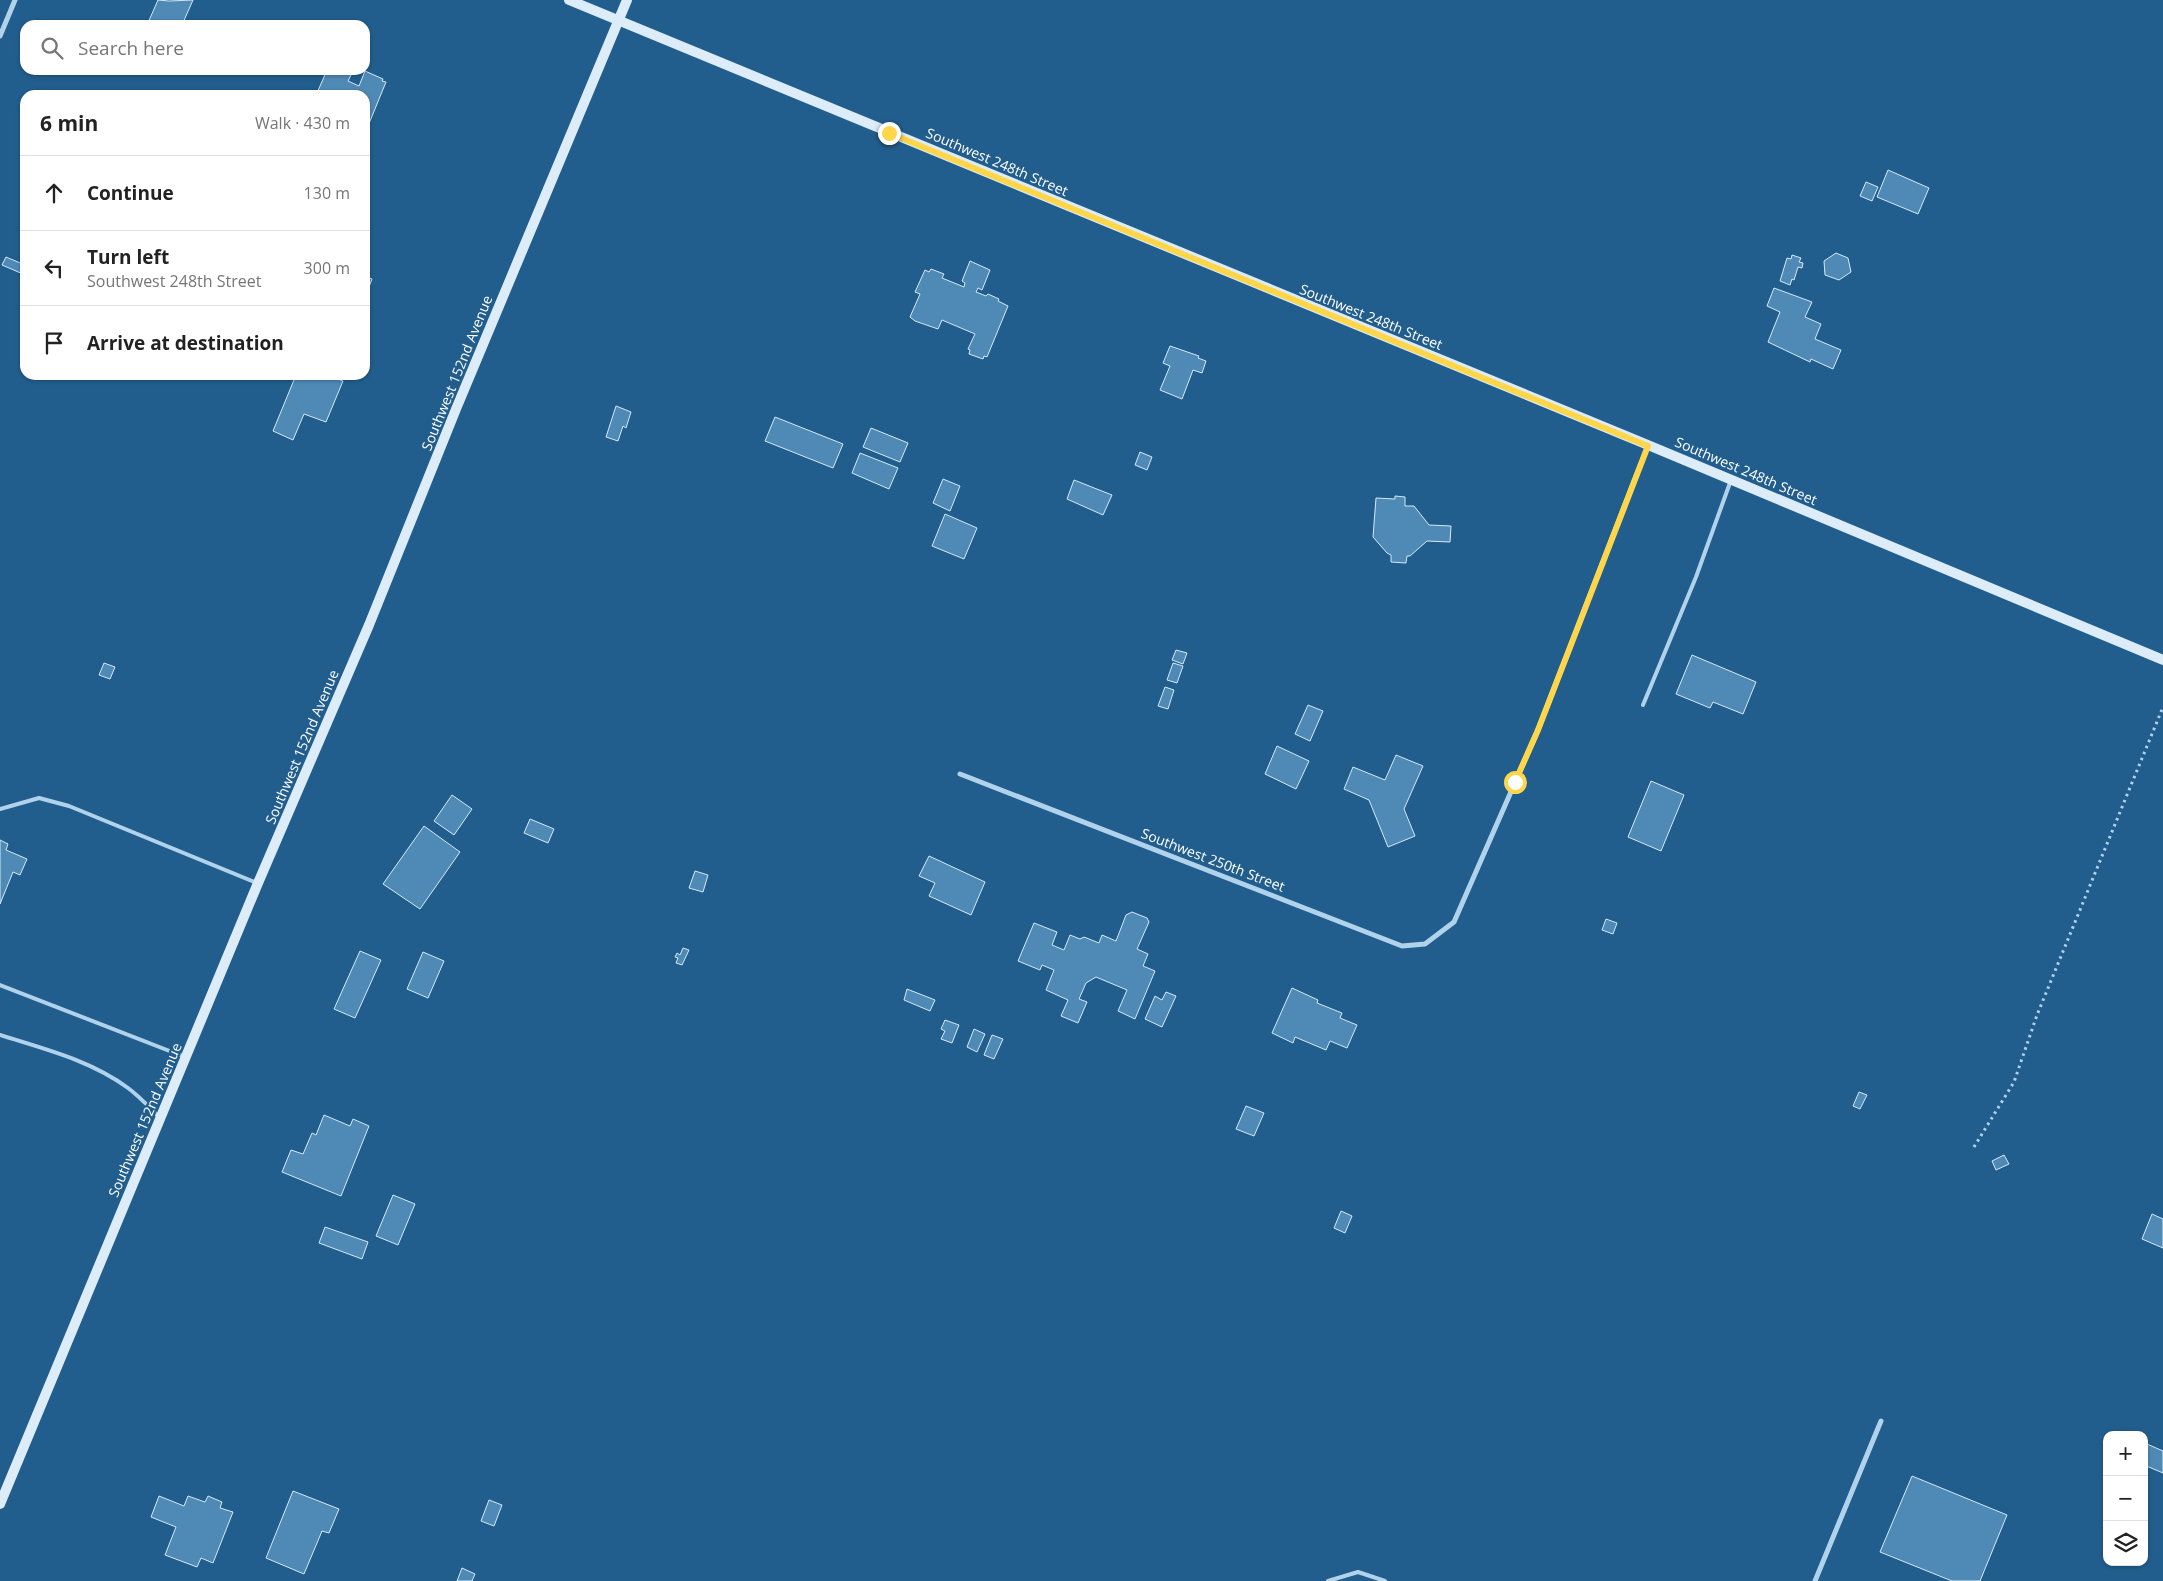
<!DOCTYPE html>
<meta charset="utf-8">
<style>
:root{--surface:#fff;--page:#f2f2f2;--text:#222;--muted:#767676;--line:#e0e0e0}
body{margin:0;font-family:"Open Sans",sans-serif;background:var(--page);color:var(--text)}
.controls{position:absolute;right:15px;bottom:15px;display:grid;overflow:hidden;border-radius:10px;box-shadow:0 1px 4px #0004}
.controls button{width:45px;height:45px;display:grid;place-items:center;padding:0;border:0;border-bottom:1px solid var(--line);background:var(--surface);color:var(--text);font:25px sans-serif}
.stop{position:absolute;width:15px;height:15px;margin:-11px;border:4px solid #ffd54a;border-radius:50%;background:#fff}
.stop.end{background:#ffd54a;border-color:#fff;box-shadow:0 1px 5px #0008}
.list{margin:0;padding:0;list-style:none}
h2{display:flex;justify-content:space-between;align-items:center;height:65px;margin:0;padding:0 20px;font-size:21px}
h2 small{font-size:16px;font-weight:400;color:var(--muted)}
.list li{display:grid;grid-template-columns:32px 1fr auto;gap:15px;align-items:center;box-sizing:border-box;height:75px;padding:0 20px;border-top:1px solid var(--line)}
.list b{display:block;font-size:19px;white-space:nowrap}
.list p{margin:0;font-size:16px;white-space:nowrap;color:var(--muted)}
.list em{font-size:16px;font-style:normal;color:var(--muted)}
.icon{flex:none;width:28px;height:28px;fill:none;stroke:currentColor;stroke-width:2;stroke-linecap:round;stroke-linejoin:round}
.map{position:relative;flex:none;width:2163px;height:1581px;overflow:hidden}
.search{position:absolute;background:var(--surface);box-shadow:0 1px 4px #0004;left:20px;top:20px;width:350px;height:55px;display:flex;align-items:center;gap:12px;box-sizing:border-box;padding:0 18px;border-radius:15px;color:var(--muted);font-size:19px}
.panel{position:absolute;background:var(--surface);box-shadow:0 1px 4px #0004;left:20px;top:90px;width:350px;height:290px;border-radius:15px}
.map>svg:first-child{display:block}
.building{fill:#4f8ab6;stroke:#d5eaf8}
.lines{fill:none;stroke-linecap:round;stroke-linejoin:round}
.path{stroke:#b0d3eb;stroke-width:3;stroke-dasharray:2.5 4;stroke-linecap:butt}
.lane{stroke:#b0d3eb;stroke-width:4}
.street{stroke:#b0d3eb;stroke-width:5}
.secondary{stroke:#dcecf9;stroke-width:10}
.route{stroke:#ffd54a;stroke-width:6}
.labels{text-anchor:middle;stroke-width:4.5;stroke-linejoin:round;paint-order:stroke}
.street-label{font-size:14px;fill:#fff;stroke:#225e8d}
</style>
<div class="map">
<svg width="2163" height="1581" viewBox="0 0 2163 1581">
<rect width="100%" height="100%" fill="#225e8d"/>
<g class="building">
<path d="M158 0 169 1 193 0 182 25H147Z"/>
<path d="M327 70H338L351 75 348 81 359 86 365 71 383 79 382 81 386 82 368 126 365 124V95L317 93Z"/>
<path d="M1888 170 1929 188 1918 214 1877 197Z"/>
<path d="M1866 182 1878 187 1872 201 1860 196Z"/>
<path d="M1836 253 1848 258 1851 272 1839 280 1825 275 1824 261Z"/>
<path d="M1792 255 1801 258 1799 262 1803 263 1802 268 1798 267 1794 280 1792 279 1790 285 1780 281 1787 258 1791 259Z"/>
<path d="M6 257 25 265 23 274 2 265Z"/>
<path d="M970 261 990 270 982 290 978 288 976 292 986 296 988 294 999 299 998 301 1008 306 987 357 984 356 983 359 969 354 970 350 968 349 975 334 942 320 938 329 915 321 910 317 920 294 915 292 925 270 929 272 931 269 944 274 942 278 964 287 965 283 962 281Z"/>
<path d="M365 276 372 279 365 298Z"/>
<path d="M1774 288 1812 302 1805 317 1821 324 1815 339 1841 350 1833 369 1811 359 1810 362 1768 342 1780 312 1767 306Z"/>
<path d="M1170 346 1199 356 1198 358 1206 361 1202 373 1193 370 1182 399 1160 390 1170 366 1163 363Z"/>
<path d="M296 375H328L343 381 326 422 304 414 293 440 273 431Z"/>
<path d="M616 406 631 412 626 428 623 426 618 441 606 437Z"/>
<path d="M775 417 843 444 833 468 765 441Z"/>
<path d="M871 428 908 443 900 462 863 447Z"/>
<path d="M1140 452 1152 457 1147 470 1135 465Z"/>
<path d="M860 453 898 468 889 489 852 473Z"/>
<path d="M943 479 960 486 950 511 933 503Z"/>
<path d="M1074 480 1112 495 1103 515 1067 499Z"/>
<path d="M1395 496 1405 497V506H1414L1429 525 1451 526 1450 542 1427 541 1410 556H1407L1406 563 1391 562V555L1387 553 1373 537 1376 498 1395 499Z"/>
<path d="M945 514 977 528 964 559 932 546Z"/>
<path d="M1176 650 1187 653 1183 664 1172 660Z"/>
<path d="M1692 655 1756 682 1743 714 1713 702 1710 708 1676 694Z"/>
<path d="M104 663 115 667 110 679 99 675Z"/>
<path d="M1173 663 1183 666 1177 683 1167 680Z"/>
<path d="M1165 687 1174 690 1168 709 1158 706Z"/>
<path d="M1308 705 1323 711 1310 741 1295 734Z"/>
<path d="M1277 746 1309 761 1296 789 1265 774Z"/>
<path d="M1396 755 1423 766 1404 809 1415 836 1388 847 1369 800 1344 789 1353 767 1385 780Z"/>
<path d="M1651 781 1684 795 1661 851 1628 837Z"/>
<path d="M452 795 472 809 454 835 434 821Z"/>
<path d="M530 819 554 829 548 843 524 833Z"/>
<path d="M424 826 460 852 420 909 383 884Z"/>
<path d="M0 840 8 844 6 850 27 859 20 875 13 872 0 904Z"/>
<path d="M929 856 985 882 971 915 929 896 935 883 919 876Z"/>
<path d="M695 871 708 875 703 892 689 888Z"/>
<path d="M1132 912 1147 918 1149 922 1137 949 1148 954 1143 966 1155 971 1135 1019 1118 1011 1127 990 1096 977 1086 983 1079 999 1087 1002 1078 1023 1061 1016 1068 1000 1046 990 1054 970 1042 965 1040 970 1018 961 1034 923 1057 932 1052 945 1064 950 1070 935 1080 939 1084 937 1099 943 1102 935 1116 941 1126 915Z"/>
<path d="M1606 919 1617 923 1613 934 1602 930Z"/>
<path d="M683 948 689 950 682 965 676 963 678 958 675 957 677 953 680 955Z"/>
<path d="M360 951 381 960 355 1018 334 1009Z"/>
<path d="M423 952 444 961 428 998 407 989Z"/>
<path d="M1292 988 1318 1000 1317 1003 1342 1013 1340 1018 1357 1025 1347 1048 1330 1041 1326 1050 1295 1037 1293 1043 1272 1033Z"/>
<path d="M907 989 935 1000 930 1011 904 1000Z"/>
<path d="M1166 992 1176 996 1162 1027 1145 1019 1155 996 1162 1000Z"/>
<path d="M945 1020 959 1025 952 1043 941 1039 945 1031 941 1029Z"/>
<path d="M974 1029 985 1034 977 1052 967 1047Z"/>
<path d="M992 1035 1003 1039 994 1059 984 1055Z"/>
<path d="M1859 1092 1867 1095 1860 1109 1853 1106Z"/>
<path d="M1246 1106 1264 1113 1254 1136 1236 1129Z"/>
<path d="M324 1115 350 1126 353 1119 369 1126 341 1196 282 1172 291 1150 303 1154 312 1133 316 1135Z"/>
<path d="M2004 1155 2009 1164 1996 1170 1992 1161Z"/>
<path d="M393 1195 415 1204 398 1245 376 1236Z"/>
<path d="M1341 1211 1352 1216 1345 1233 1334 1228Z"/>
<path d="M2152 1214 2163 1219V1248L2142 1239Z"/>
<path d="M325 1227 368 1242 362 1259 319 1243Z"/>
<path d="M2147 1444 2163 1451V1473L2144 1465V1450Z"/>
<path d="M1912 1476 2007 1515 1980 1581H1952L1880 1552Z"/>
<path d="M293 1491 339 1509 329 1533 322 1531 304 1574 266 1558Z"/>
<path d="M159 1496 184 1506 188 1496 205 1502 208 1496 222 1502 220 1508 233 1512 213 1563 201 1558 197 1567 165 1555 176 1527 151 1517Z"/>
<path d="M489 1500 502 1505 494 1526 481 1521Z"/>
<path d="M462 1568 475 1574 472 1581H457Z"/>
</g>
<g class="lines">
<path class="path" d="M1974 1147 2014 1082 2037 1015 2163 707"/>
<g class="lane">
<path d="M1643 705 1696 577 1731 480"/>
<path d="M0 809 39 798 69 806 257 883"/>
<path d="M0 985 185 1057"/>
<path d="M0 1035C44 1049 90 1060 128 1088 139 1096 149 1107 159 1117"/>
<path d="M1328 1581 1358 1572 1385 1581"/>
</g>
<g class="street">
<path d="M0 36 15 0"/>
<path d="M960 774 1402 946 1425 944 1454 922 1538 730 1648 445"/>
<path d="M1815 1581 1881 1421"/>
</g>
<g class="secondary">
<path d="M569 0 1648 445 2163 660"/>
<path d="M0 1504 258 883 369 625 456 409 627 0"/>
</g>
</g>
<g class="lines">
<path class="route" d="M889 133 1648 446 1538 730 1515 782"/>
</g>
<g class="labels">
<g class="street-label">
<text transform="translate(997 162) rotate(23)" y="5">Southwest 248th Street</text>
<text transform="translate(1371 317) rotate(22)" y="5">Southwest 248th Street</text>
<text transform="translate(457 373) rotate(-68)" y="5">Southwest 152nd Avenue</text>
<text transform="translate(1746 471) rotate(23)" y="5">Southwest 248th Street</text>
<text transform="translate(302 747) rotate(-67)" y="5">Southwest 152nd Avenue</text>
<text transform="translate(1213 860) rotate(21)" y="5">Southwest 250th Street</text>
<text transform="translate(145 1120) rotate(-67)" y="5">Southwest 152nd Avenue</text>
</g>
</g>
</svg>
<div class="controls">
<button>+</button>
<button>−</button>
<button><svg class="icon" aria-label="layers" viewBox="0 0 24 24"><path d="M12 4l9 5-9 5-9-5zM3 14l9 5 9-5"/></svg></button>
</div>
<div class="stop" style="left:1515px;top:782px"></div>
<div class="stop end" style="left:889px;top:133px"></div>
<div class="search"><svg class="icon" aria-label="search" viewBox="0 0 24 24"><circle cx="10" cy="10" r="6"/><path d="M15 15l6 6"/></svg>Search here</div>
<section class="panel">
<h2>6 min<small>Walk · 430 m</small></h2>
<ul class="list">
<li><svg class="icon" aria-label="ahead" viewBox="0 0 24 24"><path d="M12 20V5M6 11l6-6 6 6"/></svg><div><b>Continue</b></div><em>130 m</em></li>
<li><svg class="icon" aria-label="left" viewBox="0 0 24 24"><path d="M17 20v-9H6M10 6l-5 5 5 5"/></svg><div><b>Turn left</b><p>Southwest 248th Street</p></div><em>300 m</em></li>
<li><svg class="icon" aria-label="arrive" viewBox="0 0 24 24"><path d="M6 21V4h12l-3 4 3 4H6"/></svg><div><b>Arrive at destination</b></div></li>
</ul>
</section>
</div>
